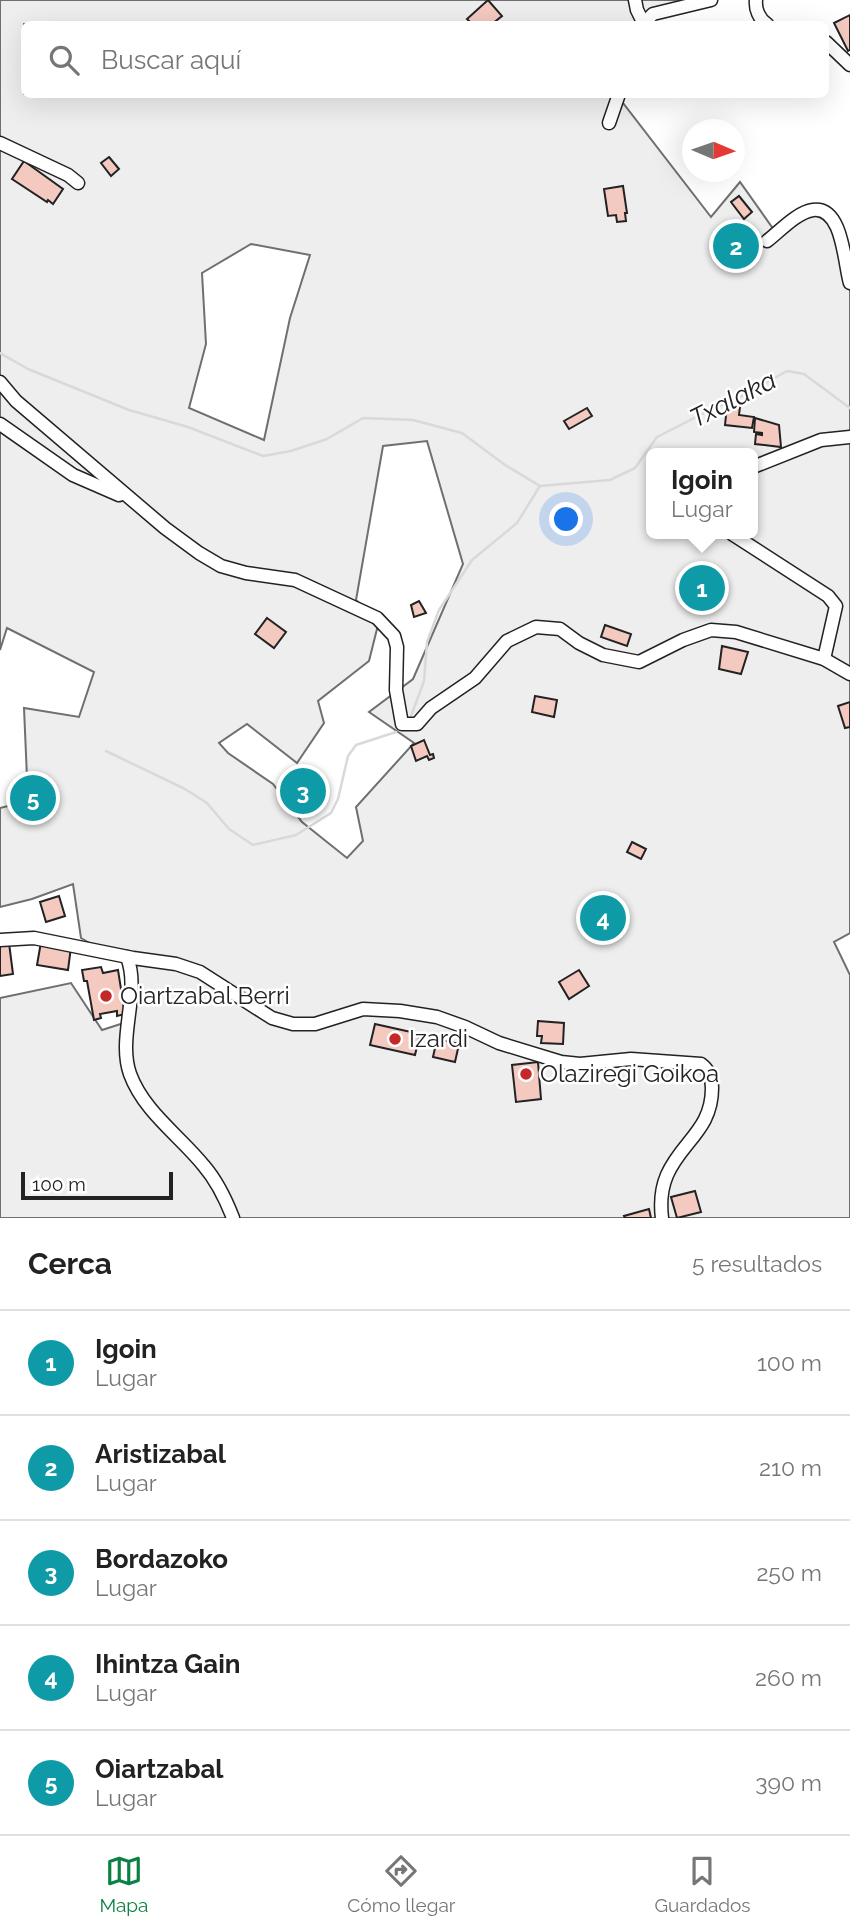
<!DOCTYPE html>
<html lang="es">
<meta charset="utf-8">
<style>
:root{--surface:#fff;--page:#f2f2f2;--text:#222;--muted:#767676;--line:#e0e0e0;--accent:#0b8043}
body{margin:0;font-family:Raleway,sans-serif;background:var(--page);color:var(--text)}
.compass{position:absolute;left:682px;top:119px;width:63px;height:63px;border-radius:50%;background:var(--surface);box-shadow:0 7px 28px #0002;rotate:92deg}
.scale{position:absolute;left:21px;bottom:18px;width:152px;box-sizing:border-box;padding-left:7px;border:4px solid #222;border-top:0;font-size:19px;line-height:24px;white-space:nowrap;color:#222;-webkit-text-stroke:5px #fff;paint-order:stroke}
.you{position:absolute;left:567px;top:520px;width:24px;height:24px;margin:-18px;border:5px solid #fff;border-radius:50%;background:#1a73e8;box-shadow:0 0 0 10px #1a73e833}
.badge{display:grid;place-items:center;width:46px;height:46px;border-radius:50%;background:var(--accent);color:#fff;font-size:23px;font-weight:700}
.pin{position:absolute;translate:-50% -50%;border:4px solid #fff;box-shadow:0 2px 7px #0006}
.popup{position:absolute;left:646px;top:448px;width:112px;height:91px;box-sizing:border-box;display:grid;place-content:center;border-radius:10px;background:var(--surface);filter:drop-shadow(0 2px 5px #0005);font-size:23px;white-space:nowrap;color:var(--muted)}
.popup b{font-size:26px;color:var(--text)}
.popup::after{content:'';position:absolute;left:50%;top:100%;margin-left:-14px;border:14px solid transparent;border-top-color:var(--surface)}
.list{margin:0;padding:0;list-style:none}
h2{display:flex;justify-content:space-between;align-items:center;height:91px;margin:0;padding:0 28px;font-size:30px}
h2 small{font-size:23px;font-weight:400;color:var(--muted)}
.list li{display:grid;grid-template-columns:46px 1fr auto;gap:21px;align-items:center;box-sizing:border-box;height:105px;padding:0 28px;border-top:2px solid var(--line)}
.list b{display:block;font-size:26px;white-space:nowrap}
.list p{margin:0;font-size:23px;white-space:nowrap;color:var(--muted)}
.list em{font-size:23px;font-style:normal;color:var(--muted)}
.icon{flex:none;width:38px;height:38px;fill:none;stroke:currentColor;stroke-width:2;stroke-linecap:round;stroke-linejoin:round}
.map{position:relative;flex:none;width:850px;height:1218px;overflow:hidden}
.search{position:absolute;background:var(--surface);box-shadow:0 7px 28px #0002;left:21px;right:21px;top:21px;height:77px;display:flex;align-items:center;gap:18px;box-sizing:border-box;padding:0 24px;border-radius:10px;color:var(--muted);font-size:26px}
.sheet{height:616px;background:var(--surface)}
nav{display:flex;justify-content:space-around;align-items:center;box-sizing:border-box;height:98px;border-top:2px solid var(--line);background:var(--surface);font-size:19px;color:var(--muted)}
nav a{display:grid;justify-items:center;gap:4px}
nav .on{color:var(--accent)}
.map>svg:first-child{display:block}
.green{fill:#eee;stroke:#6f6f6f;stroke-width:2;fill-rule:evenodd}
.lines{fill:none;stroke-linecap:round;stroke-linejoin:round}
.stream{stroke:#d9d9d9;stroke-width:2.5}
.building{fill:#f3c9c0;stroke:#222;stroke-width:2}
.minor-casing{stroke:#222;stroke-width:15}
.minor{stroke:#fff;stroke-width:12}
.poi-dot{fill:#c62828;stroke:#fff;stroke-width:2.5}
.labels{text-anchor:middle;stroke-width:5;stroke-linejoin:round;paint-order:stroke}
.poi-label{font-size:24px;fill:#222;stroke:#fff;text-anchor:start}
.water-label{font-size:26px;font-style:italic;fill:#222;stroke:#fff}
</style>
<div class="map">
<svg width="850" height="1218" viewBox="0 0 850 1218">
<rect width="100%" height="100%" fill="#fff"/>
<path class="green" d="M0 0H705L654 16 650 24H24V94L621 95 620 99 711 217 740 182 779 237 810 214C837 218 841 252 850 274V933L834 942 850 975V1218H0V998L71 983 102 1030 130 1021 132 968 81 938 73 884 32 899 0 907V808L28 801 24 708 79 717 94 672 7 628 0 650ZM251 244 310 255 290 318 264 440 189 408 206 344 202 273ZM427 441 463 564 413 679 369 712 414 743 356 807 363 841 347 858 302 822 273 784 228 753 219 743 247 724 297 763 324 723 318 701 369 661 378 625 356 600 383 446ZM651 453H753V534H651Z"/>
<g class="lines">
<g class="stream">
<path d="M0 353 28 369 129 410 188 427 263 456 291 451 327 439 363 418 413 420 462 433 505 465 540 486 610 480 635 468 657 437 708 411 740 397 787 371 804 374 850 408"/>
<path d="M411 716 424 681 427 642 439 610 472 560 517 523 540 486"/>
<path d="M106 751 185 789 207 803 229 829 253 845 296 835 331 813 338 799 348 756 356 745 396 732"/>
</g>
</g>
<g class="building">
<path d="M488 0 502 16 492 24H472L467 19Z"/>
<path d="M850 15V50L848 51 834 23Z"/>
<path d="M109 157 119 169 111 176 101 163Z"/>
<path d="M24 161 63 189 53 204 48 200 47 202 12 179Z"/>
<path d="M623 186 627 213H625L626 221 617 222 616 215 608 216 604 189Z"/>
<path d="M739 196 752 212 744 219 731 202Z"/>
<path d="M743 221 752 231 747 235 760 250 742 265 738 260 732 265 712 242 729 229 731 232Z"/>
<path d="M727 406 740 407 739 415 754 417 752 428 725 425Z"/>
<path d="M587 408 592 416 569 429 564 421Z"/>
<path d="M755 418 779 425 781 447 755 444 756 434 762 435V433L754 432Z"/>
<path d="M692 577 712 578 711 599 691 598Z"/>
<path d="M419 601 426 613 414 617 411 605Z"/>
<path d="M267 618 286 632 274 648 255 634Z"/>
<path d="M605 625 631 634 627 646 601 637Z"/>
<path d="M722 646 748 652 741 674 719 669Z"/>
<path d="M535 696 557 700 554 717 532 712Z"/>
<path d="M850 702V727L845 728 838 706Z"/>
<path d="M424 740 430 755 433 754 434 758 429 760 427 756 416 761 411 746Z"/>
<path d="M309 774 316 778 301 810 290 804 302 776 307 778Z"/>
<path d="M26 786 45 792 40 810 20 803Z"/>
<path d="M632 842 646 849 641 859 627 852Z"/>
<path d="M59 896 65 916 46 922 40 902Z"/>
<path d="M609 902 621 914 603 934 599 930 593 936 583 926 590 920 585 915 597 903 602 908Z"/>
<path d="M41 942 71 947 68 970 37 965Z"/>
<path d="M9 943 13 974 0 976V944Z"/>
<path d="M101 967 103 973 118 970 125 1014 117 1016V1011L100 1014 101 1018 94 1020 87 981H84L82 970Z"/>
<path d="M579 970 589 986 569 999 559 982Z"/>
<path d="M538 1021 564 1023 563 1044 541 1043 542 1036H537Z"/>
<path d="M375 1024 420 1034 415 1055 370 1045Z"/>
<path d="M437 1039 459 1044 455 1062 433 1057Z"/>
<path d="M538 1062 541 1099 516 1102 512 1065Z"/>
<path d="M695 1191 701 1212 677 1218 671 1197Z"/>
<path d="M649 1209 651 1218H625L624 1216Z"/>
</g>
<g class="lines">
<g class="minor-casing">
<g id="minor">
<path d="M635 0 637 10 643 22"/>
<path d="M756 0C755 9 759 19 767 24"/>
<path d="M643 24 653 14 711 0"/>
<path d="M826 42 850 65"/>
<path d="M609 123 619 94"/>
<path d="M0 143 68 175 78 183"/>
<path d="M767 241C779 232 797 212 813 210 843 206 844 263 850 283"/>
<path d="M0 382 16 401 165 528 199 553 221 566 246 573 295 580 377 618 394 636 397 647 396 690 402 724H417L431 708 475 678 507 641 536 627 560 629 579 643 603 655 639 662 683 640 711 630 736 632 824 659 850 674"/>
<path d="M0 424 73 475 119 495"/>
<path d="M753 467 821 440 850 437"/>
<path d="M732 534 828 596 836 606 824 659"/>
<path d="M0 940 34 938 133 958 176 964 200 972 272 1018 293 1024H315L363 1009 400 1011 437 1017 465 1027 499 1043 561 1062 580 1064 631 1059 701 1064C709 1070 712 1078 712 1088 712 1130 682 1141 667 1175 661 1189 660 1202 662 1218"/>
<path d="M127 957C141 993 117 1037 130 1074 144 1112 180 1136 204 1166 217 1181 226 1200 233 1218"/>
</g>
</g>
<use href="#minor" class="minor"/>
</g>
<g class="poi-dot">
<circle cx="106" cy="996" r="7"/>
<circle cx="395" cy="1039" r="7"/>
<circle cx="526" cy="1074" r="7"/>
</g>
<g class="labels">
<g class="poi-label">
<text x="120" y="1004">Oiartzabal Berri</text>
<text x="409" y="1047">Izardi</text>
<text x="540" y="1082">Olaziregi Goikoa</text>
</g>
<g class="water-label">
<text transform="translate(733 399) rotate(-27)" y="9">Txalaka</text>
</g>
</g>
</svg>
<svg class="compass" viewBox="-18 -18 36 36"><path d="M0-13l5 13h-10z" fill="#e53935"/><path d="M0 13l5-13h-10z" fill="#767676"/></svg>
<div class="scale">100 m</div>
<div class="you"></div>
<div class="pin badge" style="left:702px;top:588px;background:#0f9aa8">1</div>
<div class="popup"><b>Igoin</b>Lugar</div>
<div class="pin badge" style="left:736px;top:246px;background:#0f9aa8">2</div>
<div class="pin badge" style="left:303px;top:791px;background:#0f9aa8">3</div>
<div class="pin badge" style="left:603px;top:918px;background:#0f9aa8">4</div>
<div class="pin badge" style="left:33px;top:798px;background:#0f9aa8">5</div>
<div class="search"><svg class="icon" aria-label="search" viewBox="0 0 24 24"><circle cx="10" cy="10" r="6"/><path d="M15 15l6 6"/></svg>Buscar aquí</div>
</div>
<section class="sheet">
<h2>Cerca<small>5 resultados</small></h2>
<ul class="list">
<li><span class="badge" style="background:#0f9aa8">1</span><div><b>Igoin</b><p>Lugar</p></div><em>100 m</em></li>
<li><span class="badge" style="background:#0f9aa8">2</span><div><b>Aristizabal</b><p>Lugar</p></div><em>210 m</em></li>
<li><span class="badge" style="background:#0f9aa8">3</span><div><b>Bordazoko</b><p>Lugar</p></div><em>250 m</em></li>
<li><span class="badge" style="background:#0f9aa8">4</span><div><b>Ihintza Gain</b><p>Lugar</p></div><em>260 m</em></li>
<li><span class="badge" style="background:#0f9aa8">5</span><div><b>Oiartzabal</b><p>Lugar</p></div><em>390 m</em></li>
</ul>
</section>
<nav>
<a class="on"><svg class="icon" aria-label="map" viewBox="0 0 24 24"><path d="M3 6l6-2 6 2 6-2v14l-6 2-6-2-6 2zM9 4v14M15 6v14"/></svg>Mapa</a>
<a><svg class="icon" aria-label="directions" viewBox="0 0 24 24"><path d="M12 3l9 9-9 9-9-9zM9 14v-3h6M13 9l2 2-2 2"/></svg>Cómo llegar</a>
<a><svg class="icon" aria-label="saved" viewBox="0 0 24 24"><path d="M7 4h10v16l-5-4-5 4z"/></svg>Guardados</a>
</nav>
